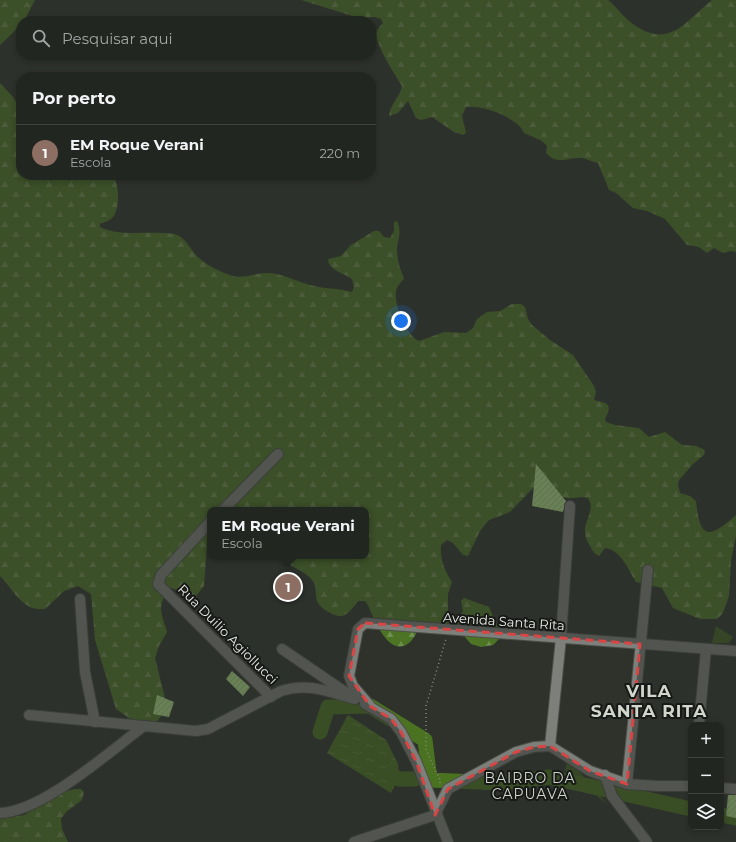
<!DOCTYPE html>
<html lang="pt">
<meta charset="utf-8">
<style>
:root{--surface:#222620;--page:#2a2e29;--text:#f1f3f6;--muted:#a2a5a5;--line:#3f433e;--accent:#db2777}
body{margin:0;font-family:Montserrat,sans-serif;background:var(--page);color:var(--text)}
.controls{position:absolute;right:12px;bottom:12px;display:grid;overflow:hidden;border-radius:8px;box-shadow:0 2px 6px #0003}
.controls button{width:36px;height:36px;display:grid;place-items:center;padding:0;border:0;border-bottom:1px solid var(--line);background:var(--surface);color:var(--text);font:20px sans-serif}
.you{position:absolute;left:401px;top:321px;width:14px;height:14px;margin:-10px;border:3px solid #fff;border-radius:50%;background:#1a73e8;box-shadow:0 0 0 6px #1a73e833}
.badge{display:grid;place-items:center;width:26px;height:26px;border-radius:50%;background:var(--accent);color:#fff;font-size:13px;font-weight:700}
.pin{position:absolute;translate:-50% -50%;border:2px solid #fff;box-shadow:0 1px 4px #0006}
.popup{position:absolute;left:207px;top:507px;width:162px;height:52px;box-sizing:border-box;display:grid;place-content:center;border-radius:8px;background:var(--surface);filter:drop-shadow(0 1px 3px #0005);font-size:13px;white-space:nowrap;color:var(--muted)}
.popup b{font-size:15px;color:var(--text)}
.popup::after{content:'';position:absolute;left:50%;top:100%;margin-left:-8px;border:8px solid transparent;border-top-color:var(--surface)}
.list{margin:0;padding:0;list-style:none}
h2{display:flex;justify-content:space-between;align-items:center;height:52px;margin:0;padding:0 16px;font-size:17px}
h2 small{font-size:13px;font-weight:400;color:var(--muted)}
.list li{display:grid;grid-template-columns:26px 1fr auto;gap:12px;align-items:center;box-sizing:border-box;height:56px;padding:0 16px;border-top:1px solid var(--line)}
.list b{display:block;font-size:15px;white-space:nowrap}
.list p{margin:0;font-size:13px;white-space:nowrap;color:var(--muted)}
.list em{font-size:13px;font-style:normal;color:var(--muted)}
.icon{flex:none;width:22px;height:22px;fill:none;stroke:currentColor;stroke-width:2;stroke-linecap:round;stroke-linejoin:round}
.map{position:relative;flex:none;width:736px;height:842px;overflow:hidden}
.search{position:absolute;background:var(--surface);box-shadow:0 2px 6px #0003;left:16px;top:16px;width:360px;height:44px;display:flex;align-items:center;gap:10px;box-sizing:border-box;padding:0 14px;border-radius:16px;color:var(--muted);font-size:15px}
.panel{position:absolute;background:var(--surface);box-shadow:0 2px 6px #0003;left:16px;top:72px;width:360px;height:108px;border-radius:16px}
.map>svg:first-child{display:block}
.forest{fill:url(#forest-firs)}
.green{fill:#3e5d20}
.water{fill:url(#water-ripples)}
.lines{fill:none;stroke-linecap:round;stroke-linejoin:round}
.river{stroke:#4a7221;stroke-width:15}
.building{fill:url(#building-hatch)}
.minor-casing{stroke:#4c4f49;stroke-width:12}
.path{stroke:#848882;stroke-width:1.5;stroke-dasharray:1 3;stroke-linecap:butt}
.minor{stroke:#7d7f7b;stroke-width:10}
.marked{fill:none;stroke:#d94544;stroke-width:3;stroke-dasharray:8 5;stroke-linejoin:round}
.labels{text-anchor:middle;stroke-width:4;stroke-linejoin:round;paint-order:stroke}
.street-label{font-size:13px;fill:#e7eae5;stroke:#171916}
.neighbourhood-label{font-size:14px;letter-spacing:1px;fill:#d1d7cd;stroke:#171916}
.district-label{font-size:17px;font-weight:bold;letter-spacing:1px;fill:#d1d7cd;stroke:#171916}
</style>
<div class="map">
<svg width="736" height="842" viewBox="0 0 736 842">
<defs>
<pattern id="forest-firs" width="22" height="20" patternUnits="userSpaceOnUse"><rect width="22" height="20" fill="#4d7424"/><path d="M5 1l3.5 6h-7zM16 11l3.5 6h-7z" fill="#6f8f4e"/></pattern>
<pattern id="water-ripples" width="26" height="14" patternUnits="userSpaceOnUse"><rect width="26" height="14" fill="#4a7221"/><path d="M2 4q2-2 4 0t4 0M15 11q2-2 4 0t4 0" fill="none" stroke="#648641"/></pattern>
<pattern id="building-hatch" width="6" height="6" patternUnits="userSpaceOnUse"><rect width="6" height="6" fill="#b2e08d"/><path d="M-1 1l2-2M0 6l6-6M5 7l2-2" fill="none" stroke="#97ba7b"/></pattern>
</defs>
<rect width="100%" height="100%" fill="#2e322b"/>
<g class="forest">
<path d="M0 0H35L24 21H21V25L0 45Z"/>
<path d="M301 0H608C617 7 623 17 633 24 669 50 685 22 712 0H736V252L731 251 723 253 714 248 707 253 699 247 687 245 665 219 647 211 633 208 616 193 609 190 598 163C593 162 587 159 582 158 568 157 558 166 546 153L547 146 542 141 524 133C518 117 482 105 466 107L462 116 466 133 463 135 454 132 432 117 421 120 416 118 408 101 398 113 389 116C390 104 400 97 402 86 396 76 373 42 377 31 378 28 381 25 383 23L381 19 375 17 359 18Z"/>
<path d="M0 83 14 98 21 114V175H112C120 184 120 208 113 217 110 221 104 222 100 224V227C119 236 140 232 160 233 165 233 171 233 175 234 185 238 188 245 194 253 203 264 220 272 233 276 245 279 255 273 266 273 282 273 295 281 310 285 324 289 338 288 352 292L354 287 352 279C344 273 328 270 328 259L341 256 351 245 374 231H379L384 237 390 238 394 231V222L397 221C402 234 398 237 397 250 397 260 400 269 404 278 402 281 398 285 397 288 391 301 407 336 419 341L444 332 466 333 473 328 477 319 487 312 500 311 512 304H521L525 307 528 319 532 325 550 340 573 355 594 386 596 392 594 400C608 403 613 404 605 419L606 422 615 425 639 428 649 437 665 432 682 445 696 446 705 450 704 455 693 464 679 480 678 485 680 493 690 496 696 501C700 539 708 540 736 515V536L731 560 729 596 723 613 717 619H700L673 608 662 588 636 582C628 569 621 550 605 548L599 556 594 553C591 547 585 539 585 532 584 520 596 510 588 498 580 496 574 499 567 498 554 495 547 490 533 488L510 512 489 520 480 531 468 556 463 555 453 543 447 540 441 545C440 559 444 569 452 582L448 594V614L454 616 461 615 463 611 461 601 464 598 489 607 502 636 493 645 481 647 471 644 457 628 442 625 429 633 422 624C418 630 414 639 409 643 393 655 381 633 375 621 371 614 370 607 365 601H358C354 606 349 614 342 616 334 617 320 608 317 601 315 594 317 585 312 580 304 569 287 567 281 556H366V510H210V545H207L204 586 196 596 171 588C156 605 161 612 167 632L159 646 155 658 166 702 162 715 154 725H139L116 709 95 640 91 594 78 586 64 591 45 609C41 609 36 609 32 608 19 603 10 586 0 576Z"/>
<path d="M75 789H81L84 792 82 800 66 812 61 819 62 829 68 842H0V819L24 815 30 811 34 802 42 797Z"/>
</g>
<g class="green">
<path d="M716 626 733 637 729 643H712Z"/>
<path d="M568 758 608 805 565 770Z"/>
</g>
<path class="water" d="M348 715 386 740 398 764 399 777 391 793 327 753Z"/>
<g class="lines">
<g class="river">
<path d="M320 732 328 707 370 706 425 740 430 780 502 783 549 777 691 809"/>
<path d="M389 774 399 779H415"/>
<path d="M721 815 736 818"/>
</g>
</g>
<g class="building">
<path d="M536 464 566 501 563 512 532 506Z"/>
<path d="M232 671 250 687 243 696 226 679Z"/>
<path d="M157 695 174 702 169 717 153 714Z"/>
<path d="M728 795H736V818L726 816Z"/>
</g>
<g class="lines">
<g class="minor-casing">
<g id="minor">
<path d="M223 510 278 454"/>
<path d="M210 522 161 575 158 584 271 697"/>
<path d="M80 599 85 672 95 722"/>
<path d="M282 649 348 694"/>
<path d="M365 704 391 719 401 732 416 761 448 842"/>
<path d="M370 706 353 686 349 676 358 629 365 623 736 651"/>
<path d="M29 715 196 731 208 729 281 691C308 682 329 692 355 699"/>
<path d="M699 725 706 649"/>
<path d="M550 746 561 638 570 506"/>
<path d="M605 775 612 796 647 842"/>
<path d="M627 784 648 570"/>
<path d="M721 788 736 789"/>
<path d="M0 813C42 812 109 752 144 726"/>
<path d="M354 842 435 815 448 789 516 752 534 747 550 746 590 771 627 784 657 786H691"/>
</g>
</g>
<path class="path" d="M440 783V780L426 749V706L446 639"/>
<use href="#minor" class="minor"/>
</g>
<path d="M0 0H736V842H0ZM365 623 640 644 627 784 590 771 550 746 534 747 516 752 448 789 435 815 416 761 401 732 391 719 370 706 349 676 358 629Z" fill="#2e322b" fill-opacity=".55" fill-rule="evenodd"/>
<path class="marked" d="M365 623 640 644 627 784 590 771 550 746 534 747 516 752 448 789 435 815 416 761 401 732 391 719 370 706 349 676 358 629Z"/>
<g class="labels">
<g class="street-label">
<text transform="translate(504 621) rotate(4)" y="5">Avenida Santa Rita</text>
<text transform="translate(228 634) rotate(45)" y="5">Rua Duilio Agiollucci</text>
</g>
<g class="neighbourhood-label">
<text x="530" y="783">BAIRRO DA<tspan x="530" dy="16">CAPUAVA</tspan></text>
</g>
<g class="district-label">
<text x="649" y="697">VILA<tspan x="649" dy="20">SANTA RITA</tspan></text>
</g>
</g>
</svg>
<div class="controls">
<button>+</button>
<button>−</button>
<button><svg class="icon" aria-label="layers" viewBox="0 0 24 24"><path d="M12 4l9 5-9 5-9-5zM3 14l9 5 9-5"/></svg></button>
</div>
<div class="you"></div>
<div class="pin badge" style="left:288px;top:587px;background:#8d6e63">1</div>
<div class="popup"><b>EM Roque Verani</b>Escola</div>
<div class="search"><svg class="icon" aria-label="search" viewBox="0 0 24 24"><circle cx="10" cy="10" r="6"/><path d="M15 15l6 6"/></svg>Pesquisar aqui</div>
<section class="panel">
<h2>Por perto<small></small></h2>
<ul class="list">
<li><span class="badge" style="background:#8d6e63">1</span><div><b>EM Roque Verani</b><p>Escola</p></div><em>220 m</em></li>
</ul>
</section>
</div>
